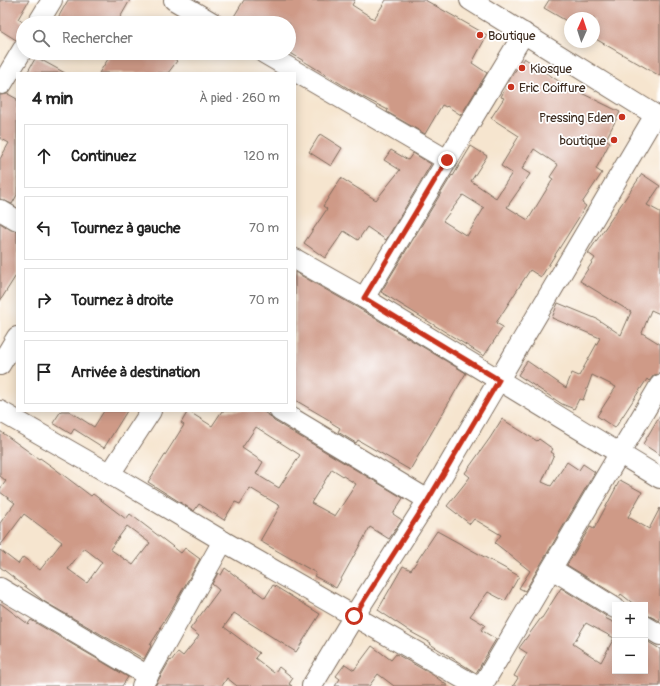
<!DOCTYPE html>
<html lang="fr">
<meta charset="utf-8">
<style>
:root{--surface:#fff;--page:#f2f2f2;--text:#222;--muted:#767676;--line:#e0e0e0}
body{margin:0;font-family:Pangolin,sans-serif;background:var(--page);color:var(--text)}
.controls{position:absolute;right:12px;bottom:12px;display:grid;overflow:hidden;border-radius:0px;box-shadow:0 2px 10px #0003}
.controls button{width:36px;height:36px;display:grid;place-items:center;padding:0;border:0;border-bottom:1px solid var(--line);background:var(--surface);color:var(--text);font:20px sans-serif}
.compass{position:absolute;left:564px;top:12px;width:36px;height:36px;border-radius:50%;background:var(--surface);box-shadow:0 2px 10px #0003;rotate:3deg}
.stop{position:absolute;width:12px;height:12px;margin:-9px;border:3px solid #c8321e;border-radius:50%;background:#fff}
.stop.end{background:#c8321e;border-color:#fff;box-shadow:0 1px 4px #0008}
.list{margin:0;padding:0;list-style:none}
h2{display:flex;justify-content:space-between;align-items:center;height:52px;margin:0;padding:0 16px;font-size:17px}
h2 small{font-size:13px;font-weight:400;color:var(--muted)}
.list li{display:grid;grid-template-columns:26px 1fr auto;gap:12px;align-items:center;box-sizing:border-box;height:64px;margin:0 8px 8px;padding:0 8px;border:1px solid var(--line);border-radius:0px}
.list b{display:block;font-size:15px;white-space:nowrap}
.list em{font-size:13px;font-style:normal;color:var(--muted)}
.icon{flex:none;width:22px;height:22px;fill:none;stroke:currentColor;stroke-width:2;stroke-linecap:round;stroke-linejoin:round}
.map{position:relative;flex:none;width:660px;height:686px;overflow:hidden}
.search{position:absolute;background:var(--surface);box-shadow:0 2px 10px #0003;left:16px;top:16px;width:280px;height:44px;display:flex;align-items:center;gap:10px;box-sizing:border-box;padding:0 14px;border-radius:22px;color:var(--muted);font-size:15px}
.panel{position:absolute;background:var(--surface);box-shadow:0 2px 10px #0003;left:16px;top:72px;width:280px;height:340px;border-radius:0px}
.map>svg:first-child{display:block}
.building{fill:#cf9a87;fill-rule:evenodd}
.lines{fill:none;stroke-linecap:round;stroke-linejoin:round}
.minor-casing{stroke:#7c6b5c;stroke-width:22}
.minor{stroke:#fff;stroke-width:20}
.route{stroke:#c8321e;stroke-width:5}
.poi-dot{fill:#c8321e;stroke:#fff;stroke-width:1.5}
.labels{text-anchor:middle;stroke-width:3.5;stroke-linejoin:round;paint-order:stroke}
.poi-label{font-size:13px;fill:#3b2a1e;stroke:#fff;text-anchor:start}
</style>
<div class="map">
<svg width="660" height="686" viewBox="0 0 660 686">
<rect width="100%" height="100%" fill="#fff"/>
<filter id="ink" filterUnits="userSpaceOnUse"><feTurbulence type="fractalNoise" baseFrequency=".025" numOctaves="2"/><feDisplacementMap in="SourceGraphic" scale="8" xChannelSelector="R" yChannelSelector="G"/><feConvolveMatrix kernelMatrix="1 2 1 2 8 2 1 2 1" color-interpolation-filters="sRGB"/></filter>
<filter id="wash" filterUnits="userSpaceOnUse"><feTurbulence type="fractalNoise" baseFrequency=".012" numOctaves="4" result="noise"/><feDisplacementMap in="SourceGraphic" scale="16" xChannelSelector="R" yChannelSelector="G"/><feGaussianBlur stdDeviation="0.9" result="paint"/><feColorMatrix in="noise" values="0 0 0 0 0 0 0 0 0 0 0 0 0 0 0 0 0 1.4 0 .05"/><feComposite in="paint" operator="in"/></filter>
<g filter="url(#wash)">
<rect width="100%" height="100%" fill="#f6e5cf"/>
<g id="blocks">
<g class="building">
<path d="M0 0H29L18 19 23 22V35L21 38 16 40 0 30Z"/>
<path d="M68 0H130L117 23H55Z"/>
<path d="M244 0H355L352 5 374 19 386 0H425L487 35 472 63 487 73 461 115 447 106 446 107 442 105 425 134 387 112 388 110 359 95 289 52V23H230Z"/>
<path d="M549 0H660V76L594 38V18H570V23L544 8Z"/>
<path d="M112 53H167L177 61 168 73H99Z"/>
<path d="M36 57 65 73H27Z"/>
<path d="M524 58 563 84 620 112 606 139 610 142 596 169 602 173 582 203 586 206 541 277 530 270 496 323 503 327 484 356 381 292 452 175 453 176 471 146 487 156 471 181 496 198 512 173 501 166 519 136 491 118 504 98 501 97 511 77ZM534 149 558 165 550 177 553 179 528 220 507 207 530 174 522 169ZM463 195 484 208 467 236 443 221Z"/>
<path d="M8 94 17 99V195L12 204 0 199V159L9 143 0 138V95Z"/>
<path d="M320 134 342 148 331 166 309 152Z"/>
<path d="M391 150 408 160 413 153 431 164 386 240 367 227 358 240 344 231 325 258 304 243 327 209 323 206 341 178 376 200 400 170 384 160Z"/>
<path d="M642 174 660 186 647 205 660 212V314L651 310 642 333 660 344V374L654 375 649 381 647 379 615 428 597 416 616 387 592 375 583 400 579 399 574 409 562 404 518 375 527 361 566 388 572 373 579 376 600 338 552 318 558 303 597 319 621 335 631 312 580 281 595 258 588 253Z"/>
<path d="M0 223 11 230 17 231V274L0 301Z"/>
<path d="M295 272 358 308 466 373 410 470 358 440 356 443 338 432 340 428 330 422 331 421 295 400Z"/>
<path d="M61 411H69L94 427 104 411H127L104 448 74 429 71 434 53 423Z"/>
<path d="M188 411 212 426 222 411H262L270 416 274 421 403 498 393 514 402 520 389 539 370 527 336 588 314 576 316 573 260 541 280 506 250 488 240 504 235 502 224 520 199 504 194 511 148 482 184 425 181 423ZM256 427 300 455 279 488 256 474 263 462 242 448ZM332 469 356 484 335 516 311 503Z"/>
<path d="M660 415V455L643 444Z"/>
<path d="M502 419 537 441 539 439 553 449 551 452 554 454 542 482 551 486 567 462 579 470 583 464 595 472 525 591 519 588 530 571 495 543 501 535 474 519 470 524 447 506 470 477 465 473 490 438Z"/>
<path d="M0 431 39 459 40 458 54 468 91 496 93 494 126 519 130 514 181 553 185 548 200 559 168 615 160 627 161 628 150 645 151 646 144 659 45 602 0 567V550L18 564 23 557 40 570 62 542 24 514 0 546V523L15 503 0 492V489L6 481 0 476ZM127 526 150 543 133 565 110 549ZM84 548 102 562 87 583 68 569Z"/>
<path d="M620 480 642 492 628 517 649 529 660 508V621L645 614V605H635L621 594 619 597 567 565 590 527 594 529Z"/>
<path d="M437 531 519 576 505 601 488 592 470 616 485 625 481 630 496 639 476 673 430 644 431 643 411 632 378 610 403 566 411 570Z"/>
<path d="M225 568 265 598 273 585 320 614 296 652 234 613 224 627 259 653 255 658 274 673 279 667 293 678 289 684 292 686H237L227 678 222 686H155L170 660 171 661 178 652 183 656 199 636 190 629 219 590 212 584 218 573 221 575Z"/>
<path d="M561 588 606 616 605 618 615 623V671H645V640L660 649V686H513L518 678 514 676 527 653 519 648 541 618H542ZM586 623 614 638 601 662 573 644Z"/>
<path d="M0 603 28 624 31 620 128 677 122 686H0Z"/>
<path d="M372 646 391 660 396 654 433 675 448 686H394L378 674 369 686H335L340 679 336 676 345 664 354 670Z"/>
</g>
</g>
</g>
<g filter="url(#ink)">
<use href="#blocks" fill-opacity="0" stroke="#7c6b5c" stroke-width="1"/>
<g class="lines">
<g class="minor-casing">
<g id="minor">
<path d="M174 0 213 23"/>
<path d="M470 0 660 118"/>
<path d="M38 23 52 0"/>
<path d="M264 53 447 160"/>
<path d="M2 84 23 49"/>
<path d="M0 210 17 220"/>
<path d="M295 259 364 298 660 478"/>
<path d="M364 298 524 33"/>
<path d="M0 365 17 337"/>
<path d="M0 411 110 474 223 541 476 686"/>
<path d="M280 411 428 500"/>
<path d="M110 474 151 411"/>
<path d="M552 569 615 608"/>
<path d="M0 588 148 676"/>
<path d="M645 626 660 635"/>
<path d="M142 686 223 541"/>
<path d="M312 686 354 616 428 500 655 115"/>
<path d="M482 686 660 385"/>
</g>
</g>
<use href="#minor" class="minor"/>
</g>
</g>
<g class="lines" filter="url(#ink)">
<path class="route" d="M354 616 428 500 499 380 364 298 447 160"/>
</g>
<g class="poi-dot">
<circle cx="480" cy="35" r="4"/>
<circle cx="522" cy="68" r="4"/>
<circle cx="511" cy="87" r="4"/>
<circle cx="622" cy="117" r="4"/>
<circle cx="614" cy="140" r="4"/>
</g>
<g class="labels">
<g class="poi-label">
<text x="488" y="40">Boutique</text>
<text x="530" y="73">Kiosque</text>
<text x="519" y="92">Eric Coiffure</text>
<text x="614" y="122" text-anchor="end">Pressing Eden</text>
<text x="606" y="145" text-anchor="end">boutique</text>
</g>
</g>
</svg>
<div class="controls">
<button>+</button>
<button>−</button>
</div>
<svg class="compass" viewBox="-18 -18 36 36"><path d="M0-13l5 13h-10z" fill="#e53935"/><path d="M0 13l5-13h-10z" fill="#767676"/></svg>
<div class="stop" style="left:354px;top:616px"></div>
<div class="stop end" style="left:447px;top:160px"></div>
<div class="search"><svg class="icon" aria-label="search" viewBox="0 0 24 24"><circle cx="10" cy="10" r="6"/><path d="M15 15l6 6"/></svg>Rechercher</div>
<section class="panel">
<h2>4 min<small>À pied · 260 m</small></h2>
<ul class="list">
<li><svg class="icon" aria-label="ahead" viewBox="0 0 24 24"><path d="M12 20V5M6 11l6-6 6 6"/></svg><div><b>Continuez</b></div><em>120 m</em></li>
<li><svg class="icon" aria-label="left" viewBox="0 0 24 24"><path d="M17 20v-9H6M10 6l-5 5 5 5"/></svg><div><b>Tournez à gauche</b></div><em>70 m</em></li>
<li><svg class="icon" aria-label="right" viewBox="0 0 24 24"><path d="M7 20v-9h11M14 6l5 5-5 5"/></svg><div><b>Tournez à droite</b></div><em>70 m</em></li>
<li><svg class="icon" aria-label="arrive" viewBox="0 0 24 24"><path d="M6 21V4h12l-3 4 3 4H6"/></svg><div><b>Arrivée à destination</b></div></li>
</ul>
</section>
</div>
